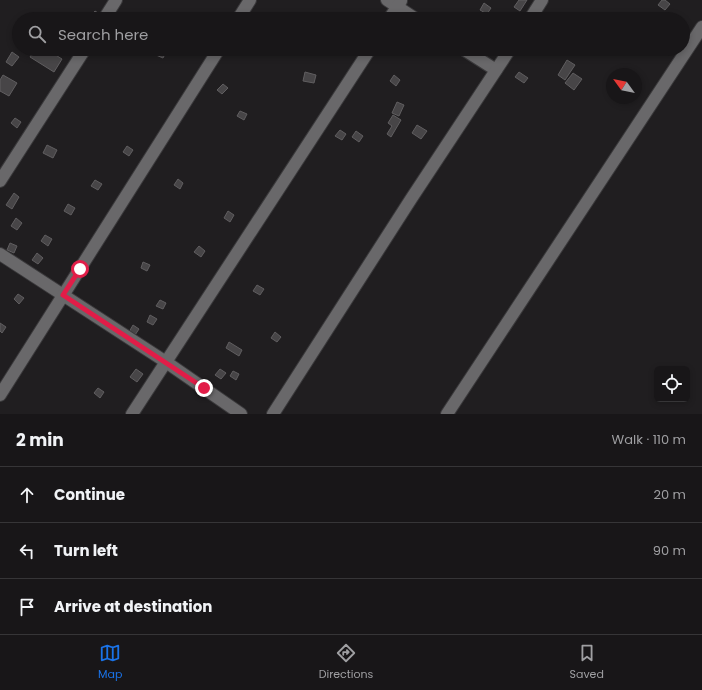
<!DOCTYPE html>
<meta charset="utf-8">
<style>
:root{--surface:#181618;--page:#211f21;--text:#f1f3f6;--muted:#9f9fa2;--line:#363537;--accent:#1a73e8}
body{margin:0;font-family:Poppins,sans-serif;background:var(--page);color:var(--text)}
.controls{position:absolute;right:12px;bottom:12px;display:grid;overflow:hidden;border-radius:6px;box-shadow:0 2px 6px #0003}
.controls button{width:36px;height:36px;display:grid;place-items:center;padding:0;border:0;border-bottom:1px solid var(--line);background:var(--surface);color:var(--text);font:20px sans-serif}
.compass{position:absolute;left:606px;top:68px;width:36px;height:36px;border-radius:50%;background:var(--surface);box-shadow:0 2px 6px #0003;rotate:303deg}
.stop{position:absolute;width:12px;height:12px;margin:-9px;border:3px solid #e11d48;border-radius:50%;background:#fff}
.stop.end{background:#e11d48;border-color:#fff;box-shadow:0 1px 4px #0008}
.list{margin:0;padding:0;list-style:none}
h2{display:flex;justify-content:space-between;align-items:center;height:52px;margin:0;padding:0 16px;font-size:17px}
h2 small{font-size:13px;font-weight:400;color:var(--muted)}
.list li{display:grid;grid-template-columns:26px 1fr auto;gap:12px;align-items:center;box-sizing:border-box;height:56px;padding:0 16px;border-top:1px solid var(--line)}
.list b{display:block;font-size:15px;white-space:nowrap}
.list em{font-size:13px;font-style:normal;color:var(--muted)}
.icon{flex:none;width:22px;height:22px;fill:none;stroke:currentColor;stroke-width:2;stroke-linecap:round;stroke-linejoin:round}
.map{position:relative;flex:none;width:702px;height:414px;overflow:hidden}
.search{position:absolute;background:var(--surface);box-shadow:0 2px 6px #0003;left:12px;right:12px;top:12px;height:44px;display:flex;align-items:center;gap:10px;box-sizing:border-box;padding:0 14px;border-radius:22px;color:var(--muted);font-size:15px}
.sheet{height:220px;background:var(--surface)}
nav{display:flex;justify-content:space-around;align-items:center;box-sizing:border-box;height:56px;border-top:1px solid var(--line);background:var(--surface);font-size:11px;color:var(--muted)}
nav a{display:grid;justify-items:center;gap:2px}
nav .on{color:var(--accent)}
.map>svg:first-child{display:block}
.building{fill:#474547;stroke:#605e60}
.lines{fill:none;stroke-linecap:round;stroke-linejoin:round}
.minor-casing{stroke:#3a393b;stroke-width:14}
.minor{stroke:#69686a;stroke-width:12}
.route{stroke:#e11d48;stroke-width:5}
</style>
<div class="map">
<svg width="702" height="414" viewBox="0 0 702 414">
<rect width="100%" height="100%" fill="#201e20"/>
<g class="building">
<path d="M519 0H527L520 11 514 7Z"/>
<path d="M662 0H665L670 4 665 10 658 5Z"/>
<path d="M484 3 491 8 487 14 480 10Z"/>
<path d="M95 11 101 15 98 19H93L90 17Z"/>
<path d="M35 49H46L62 59 54 72 30 57Z"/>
<path d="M159 49 166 52 163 58 156 55Z"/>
<path d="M593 49H602L598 54 592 50Z"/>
<path d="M12 52 19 57 12 66 6 62Z"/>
<path d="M567 60 575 65 565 80 558 75Z"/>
<path d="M305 72 316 75 314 83 303 81Z"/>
<path d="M519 72 528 78 524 83 515 77Z"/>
<path d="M573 73 582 79 574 90 565 83Z"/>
<path d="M3 75 17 83 9 96 0 91V80Z"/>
<path d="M394 75 400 80 396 86 390 81Z"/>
<path d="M223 84 228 88 222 94 217 90Z"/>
<path d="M397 102 404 105 399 116 392 113Z"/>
<path d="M240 111 247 114 244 120 237 116Z"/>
<path d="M393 115 401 120 391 137 387 134 392 126 388 123Z"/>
<path d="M15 118 21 122 17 128 11 123Z"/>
<path d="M417 125 427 131 421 139 412 133Z"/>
<path d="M340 130 346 134 342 140 335 136Z"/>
<path d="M356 131 363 136 359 142 352 137Z"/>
<path d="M47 145 57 150 53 158 43 153Z"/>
<path d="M127 146 133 150 129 156 123 152Z"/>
<path d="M178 179 183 183 180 189 174 185Z"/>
<path d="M95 180 102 184 98 190 91 186Z"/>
<path d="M14 193 19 197 12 209 6 205Z"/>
<path d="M68 204 75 208 71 215 64 211Z"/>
<path d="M228 211 234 215 230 222 224 218Z"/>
<path d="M16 218 22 223 17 230 11 226Z"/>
<path d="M45 235 52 239 48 246 41 241Z"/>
<path d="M10 243 17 246 14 253 7 250Z"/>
<path d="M199 246 205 251 201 257 194 252Z"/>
<path d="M37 253 43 258 38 264 32 260Z"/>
<path d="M143 262 150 265 147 271 141 268Z"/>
<path d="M257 285 264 289 260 295 253 291Z"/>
<path d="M18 294 24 298 19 304 14 299Z"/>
<path d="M160 300 166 303 163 309 156 306Z"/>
<path d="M150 315 157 319 153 325 147 322Z"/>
<path d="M0 323 6 327 2 333 0 331Z"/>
<path d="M133 325 139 329 135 335 129 332Z"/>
<path d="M275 332 281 337 277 342 271 338Z"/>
<path d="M229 342 242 350 239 356 226 348Z"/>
<path d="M136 369 143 374 137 382 130 377Z"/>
<path d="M220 369 226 373 221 379 215 375Z"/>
<path d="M233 371 239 374 236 380 230 376Z"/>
<path d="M98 388 104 392 100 398 94 393Z"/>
</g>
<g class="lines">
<g class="minor-casing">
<g id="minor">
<path d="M387 0 416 19"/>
<path d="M104 19 116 0"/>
<path d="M238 19 250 0"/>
<path d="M389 19 401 1"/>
<path d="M530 19 542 0"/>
<path d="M463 49 496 70"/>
<path d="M0 181 85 49"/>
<path d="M0 254 166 362 241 414"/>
<path d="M0 395 219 49"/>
<path d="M132 414 370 49"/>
<path d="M273 414 411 199 510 49"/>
<path d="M447 414 702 27"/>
</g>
</g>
<use href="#minor" class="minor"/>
</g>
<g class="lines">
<path class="route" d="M80 269 63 295 204 388"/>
</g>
</svg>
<div class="controls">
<button><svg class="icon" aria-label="locate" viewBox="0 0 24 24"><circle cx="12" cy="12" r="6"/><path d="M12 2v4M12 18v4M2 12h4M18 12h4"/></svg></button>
</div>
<svg class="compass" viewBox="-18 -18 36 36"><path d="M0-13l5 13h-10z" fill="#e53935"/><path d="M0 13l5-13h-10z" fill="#9f9fa2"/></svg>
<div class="stop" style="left:80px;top:269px"></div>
<div class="stop end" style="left:204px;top:388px"></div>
<div class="search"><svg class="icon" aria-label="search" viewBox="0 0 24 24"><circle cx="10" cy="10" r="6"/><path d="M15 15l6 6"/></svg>Search here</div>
</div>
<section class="sheet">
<h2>2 min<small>Walk · 110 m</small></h2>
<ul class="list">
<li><svg class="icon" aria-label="ahead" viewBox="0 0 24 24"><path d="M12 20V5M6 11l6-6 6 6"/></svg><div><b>Continue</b></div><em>20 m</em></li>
<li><svg class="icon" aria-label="left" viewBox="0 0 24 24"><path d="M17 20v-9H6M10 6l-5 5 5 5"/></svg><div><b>Turn left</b></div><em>90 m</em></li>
<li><svg class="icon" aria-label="arrive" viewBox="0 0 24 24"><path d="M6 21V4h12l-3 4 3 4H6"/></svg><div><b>Arrive at destination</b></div></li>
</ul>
</section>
<nav>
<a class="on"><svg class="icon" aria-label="map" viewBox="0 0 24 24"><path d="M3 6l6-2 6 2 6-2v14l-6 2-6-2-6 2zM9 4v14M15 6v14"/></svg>Map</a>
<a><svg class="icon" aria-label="directions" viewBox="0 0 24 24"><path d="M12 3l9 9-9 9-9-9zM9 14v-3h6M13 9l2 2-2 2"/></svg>Directions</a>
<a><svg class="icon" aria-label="saved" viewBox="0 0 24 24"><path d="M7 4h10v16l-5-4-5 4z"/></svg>Saved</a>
</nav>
